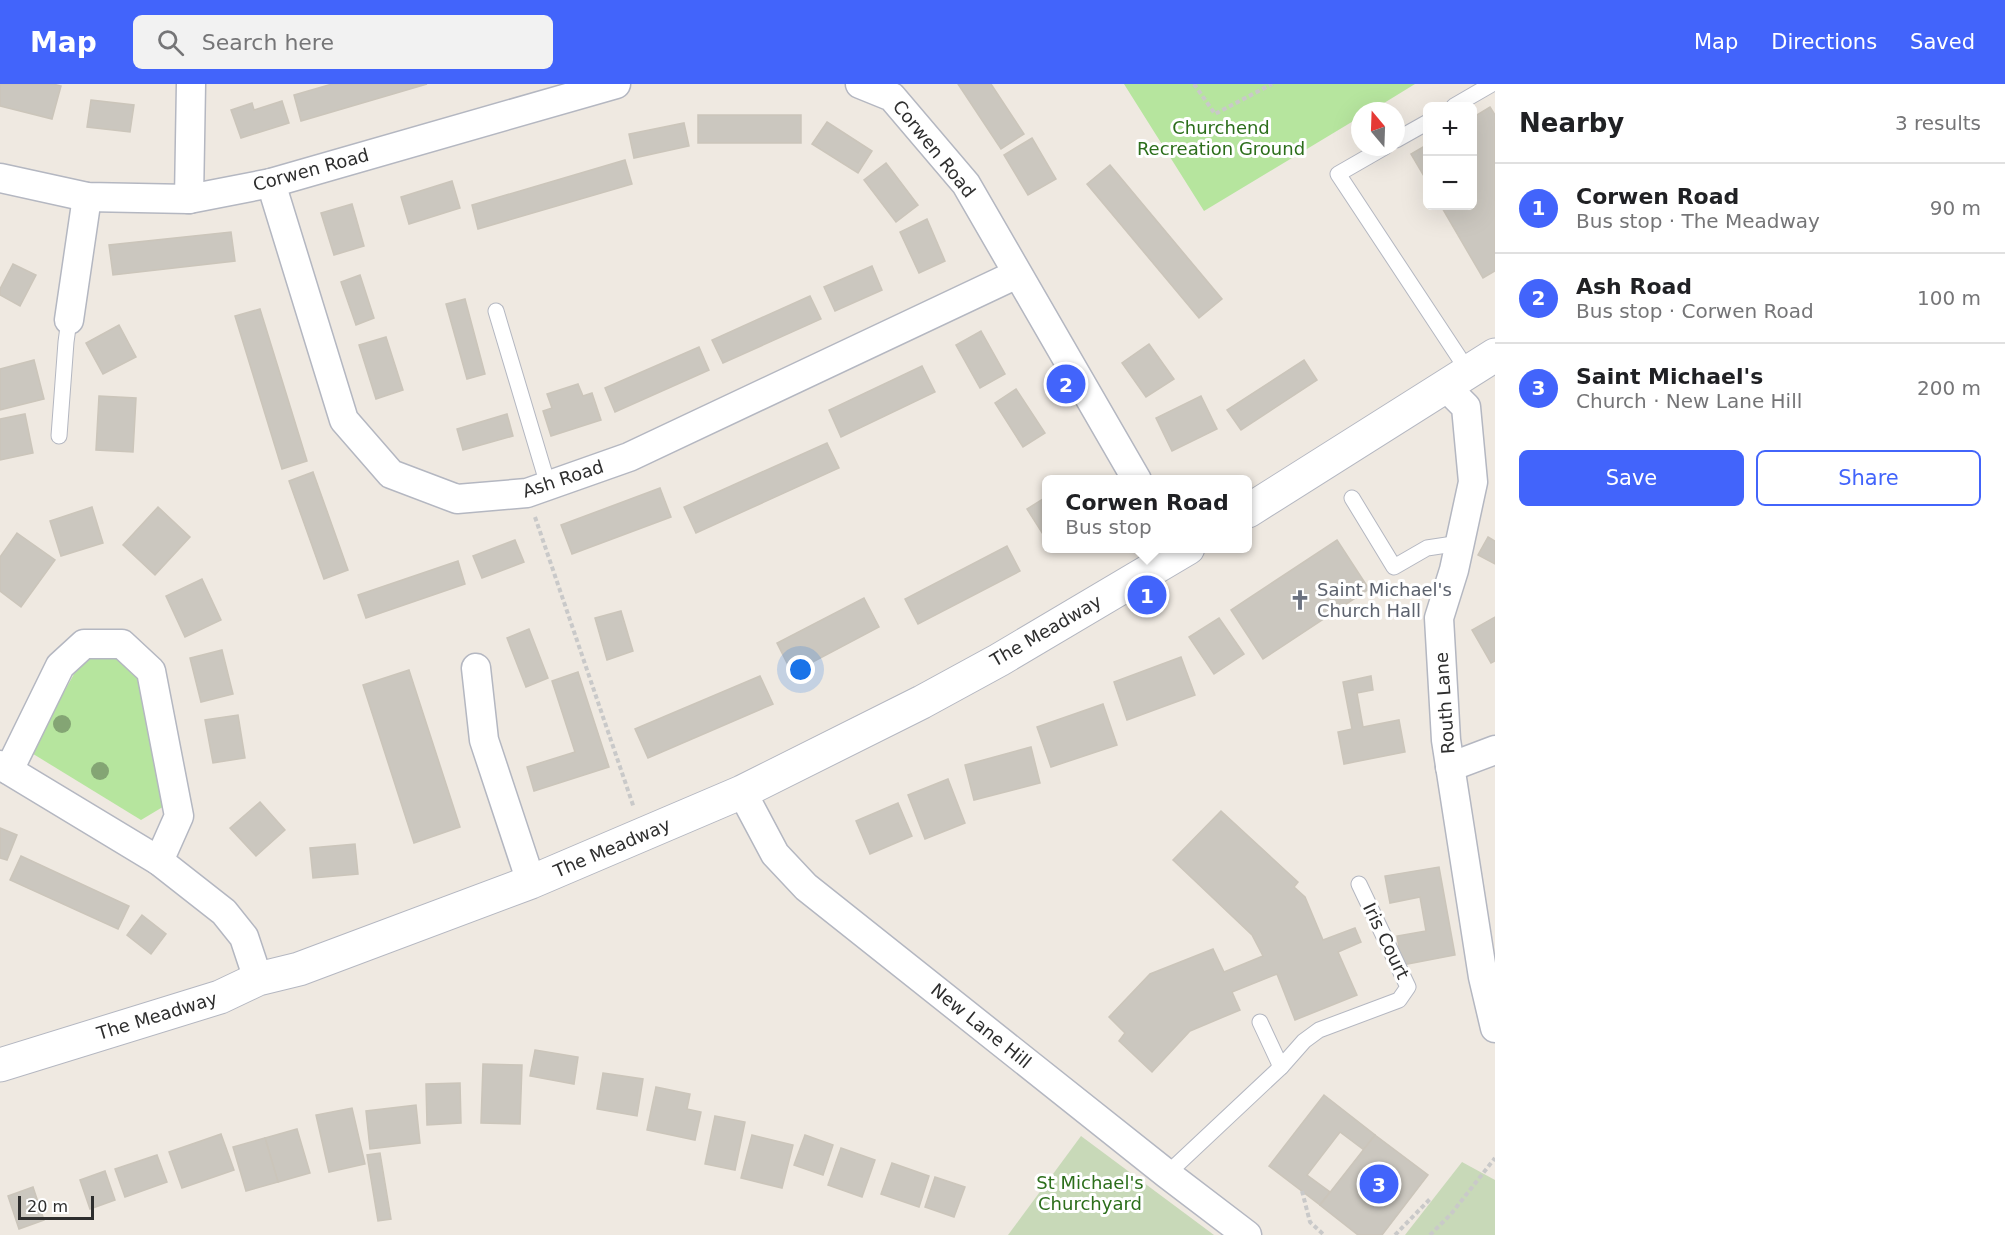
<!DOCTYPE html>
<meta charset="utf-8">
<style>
:root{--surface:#fff;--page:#f2f2f2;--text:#202124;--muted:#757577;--line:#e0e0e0;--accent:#4264fb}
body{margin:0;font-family:"DejaVu Sans",sans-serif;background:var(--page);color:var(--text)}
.controls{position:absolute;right:18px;top:18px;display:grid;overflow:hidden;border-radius:9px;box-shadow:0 6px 24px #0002}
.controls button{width:54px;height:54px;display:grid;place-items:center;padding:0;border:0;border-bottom:2px solid var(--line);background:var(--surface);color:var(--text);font:30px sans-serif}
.compass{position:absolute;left:1351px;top:18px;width:54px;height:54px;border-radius:50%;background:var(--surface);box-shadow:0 6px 24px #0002;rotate:341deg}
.scale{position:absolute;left:18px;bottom:15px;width:76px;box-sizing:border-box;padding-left:6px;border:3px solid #2e2e2e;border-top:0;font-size:16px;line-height:21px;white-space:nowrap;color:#2e2e2e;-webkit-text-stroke:4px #fff;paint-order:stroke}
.you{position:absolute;left:801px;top:586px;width:21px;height:21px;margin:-15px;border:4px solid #fff;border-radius:50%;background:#1a73e8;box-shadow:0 0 0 9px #1a73e833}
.badge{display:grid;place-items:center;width:39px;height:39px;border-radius:50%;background:var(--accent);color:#fff;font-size:20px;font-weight:700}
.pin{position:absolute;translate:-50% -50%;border:3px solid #fff;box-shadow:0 2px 6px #0006}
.popup{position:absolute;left:1042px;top:391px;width:210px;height:78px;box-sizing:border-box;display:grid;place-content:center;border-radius:9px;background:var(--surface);filter:drop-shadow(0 2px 4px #0005);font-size:20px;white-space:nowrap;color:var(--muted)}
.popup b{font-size:22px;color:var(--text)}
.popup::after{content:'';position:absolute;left:50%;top:100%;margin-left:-12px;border:12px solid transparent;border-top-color:var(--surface)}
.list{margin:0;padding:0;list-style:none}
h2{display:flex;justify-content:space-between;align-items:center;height:78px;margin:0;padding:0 24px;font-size:26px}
h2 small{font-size:20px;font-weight:400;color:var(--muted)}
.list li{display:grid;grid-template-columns:39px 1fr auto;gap:18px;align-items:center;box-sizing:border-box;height:90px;padding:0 24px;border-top:2px solid var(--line)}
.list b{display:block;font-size:22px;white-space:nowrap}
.list p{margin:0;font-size:20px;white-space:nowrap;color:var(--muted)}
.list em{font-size:20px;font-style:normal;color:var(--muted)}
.actions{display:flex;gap:12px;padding:18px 24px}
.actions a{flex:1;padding:14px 0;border:2px solid var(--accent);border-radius:9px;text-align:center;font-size:21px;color:var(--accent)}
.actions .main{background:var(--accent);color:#fff}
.icon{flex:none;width:33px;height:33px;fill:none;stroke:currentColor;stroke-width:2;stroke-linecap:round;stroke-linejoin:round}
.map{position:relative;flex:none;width:1495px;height:1151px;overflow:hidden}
header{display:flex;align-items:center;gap:36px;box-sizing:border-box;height:84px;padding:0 30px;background:var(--accent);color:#fff}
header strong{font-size:28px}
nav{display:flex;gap:33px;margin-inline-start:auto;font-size:21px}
.search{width:420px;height:54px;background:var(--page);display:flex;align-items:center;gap:15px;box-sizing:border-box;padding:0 21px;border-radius:9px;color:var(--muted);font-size:22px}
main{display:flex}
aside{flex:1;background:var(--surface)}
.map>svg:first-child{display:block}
.green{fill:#b6e59e}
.cemetery{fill:#c8d9b8}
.building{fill:#cbc7bf;stroke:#cbc5ba;stroke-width:1.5}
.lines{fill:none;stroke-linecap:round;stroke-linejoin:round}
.lane-casing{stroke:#b4b7c1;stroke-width:17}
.street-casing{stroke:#b4b7c1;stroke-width:31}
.secondary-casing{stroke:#b4b7c1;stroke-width:35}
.path{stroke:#c9c9c9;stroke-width:4;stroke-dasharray:4.5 3;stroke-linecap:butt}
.lane{stroke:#fff;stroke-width:15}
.street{stroke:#fff;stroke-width:28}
.secondary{stroke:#fff;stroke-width:33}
.tree{fill:#84a574}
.labels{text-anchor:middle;stroke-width:6;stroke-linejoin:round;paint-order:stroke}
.park-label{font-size:18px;fill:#2c6e1b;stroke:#fff}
.street-label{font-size:18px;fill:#2e2e2e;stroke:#fff}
.worship-label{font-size:18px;fill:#5b616d;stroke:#fff;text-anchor:start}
</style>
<header>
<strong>Map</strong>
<div class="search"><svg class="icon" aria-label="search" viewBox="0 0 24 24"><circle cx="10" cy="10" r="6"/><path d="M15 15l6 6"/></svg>Search here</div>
<nav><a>Map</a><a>Directions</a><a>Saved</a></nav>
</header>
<main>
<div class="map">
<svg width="1495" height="1151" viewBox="0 0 1495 1151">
<rect width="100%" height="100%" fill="#efe9e1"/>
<g class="green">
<path d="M1124 0H1415L1371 27H1360V33L1204 127Z"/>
<path d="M115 569 138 590 166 721 141 736 30 668 82 576Z"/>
</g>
<g class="cemetery">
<path d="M1081 1052 1214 1151H1008Z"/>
<path d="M1462 1078 1495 1096V1151H1405Z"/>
</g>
<g class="building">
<path d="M0 0H53L61 2 52 35 0 22Z"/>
<path d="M332 0H427L301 37 294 11Z"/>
<path d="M958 0H991L1024 50 1001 65Z"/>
<path d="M91 16 134 21 130 48 87 43Z"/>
<path d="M282 17 289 39 241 54 231 26 252 19 254 26Z"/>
<path d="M1490 23 1495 31V187L1483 194 1441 122H1472V34Z"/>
<rect x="698" y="31" width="103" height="28"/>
<path d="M827 38 872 67 858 89 812 60Z"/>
<path d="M684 39 689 62 634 74 629 50Z"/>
<path d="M1032 54 1056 95 1028 111 1004 71Z"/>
<path d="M1428 60V99L1411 70Z"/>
<path d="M625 76 632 100 478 145 472 121Z"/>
<path d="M886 79 918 121 896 138 864 96Z"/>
<path d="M1110 81 1222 215 1199 234 1087 100Z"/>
<path d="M452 97 460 124 409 140 401 113Z"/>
<path d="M352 120 364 162 334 171 321 129Z"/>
<path d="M927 135 945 177 919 189 900 148Z"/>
<path d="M231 148 235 177 113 191 109 161Z"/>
<path d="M13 180 36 191 20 222 0 211V205Z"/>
<path d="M872 182 882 206 835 227 824 203Z"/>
<path d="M360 191 374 234 356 241 341 198Z"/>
<path d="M810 212 821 235 723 279 712 256Z"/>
<path d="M465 215 485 290 467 295 446 220Z"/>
<path d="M260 225 307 377 282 385 235 232Z"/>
<path d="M119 241 136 273 103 290 86 259Z"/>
<path d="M981 247 1005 290 980 304 956 261Z"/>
<path d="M386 253 403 306 376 315 359 261Z"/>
<path d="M1149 260 1174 295 1146 313 1122 279Z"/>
<path d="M699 263 709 286 615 328 605 304Z"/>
<path d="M34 276 44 315 0 326V285Z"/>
<path d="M1304 276 1317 296 1241 346 1227 326Z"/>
<path d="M922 282 935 308 841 353 829 326Z"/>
<path d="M578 300 583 312 592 309 601 336 551 352 543 327 552 324 547 310Z"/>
<path d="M1016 305 1045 349 1023 363 995 319Z"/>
<path d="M99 312 136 314 133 368 96 366Z"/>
<path d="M1201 312 1217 345 1172 367 1156 334Z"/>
<path d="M25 330 33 369 0 376V335Z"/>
<path d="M507 330 513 352 463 366 457 345Z"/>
<path d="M827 359 839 384 696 449 684 423Z"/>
<path d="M313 388 348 486 324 495 289 397Z"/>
<path d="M660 404 671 433 572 470 561 441Z"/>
<path d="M1046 413V455L1027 425Z"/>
<path d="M92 423 103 459 61 472 50 437Z"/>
<path d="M158 423 190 453 155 491 123 461Z"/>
<path d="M17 449 55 476 21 523 0 507V473Z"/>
<path d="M1488 453 1495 457V480L1478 471Z"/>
<path d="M515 456 524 478 482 494 473 472Z"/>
<path d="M1337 456 1369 505 1263 575 1231 526Z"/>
<path d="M1007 462 1020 487 918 540 905 515Z"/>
<path d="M458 477 465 500 366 534 358 511Z"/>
<path d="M202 495 221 536 185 553 166 512Z"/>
<path d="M864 514 879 543 792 589 777 559Z"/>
<path d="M621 527 633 567 607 576 595 534Z"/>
<path d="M1495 533V577L1491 579 1472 546Z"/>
<path d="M1219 534 1244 570 1214 590 1189 553Z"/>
<path d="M529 545 548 594 526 603 507 554Z"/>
<path d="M222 566 233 610 201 618 190 574Z"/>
<path d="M1181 573 1195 611 1127 636 1114 598Z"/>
<path d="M409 586 460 743 414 759 363 601Z"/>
<path d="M578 588 609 683 534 707 527 683 575 668 552 597Z"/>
<path d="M760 592 773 620 648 674 635 645Z"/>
<path d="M1371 592 1373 606 1357 609 1363 643 1399 636 1405 668 1344 680 1338 648 1352 645 1343 598Z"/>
<path d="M1103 620 1117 661 1051 683 1037 643Z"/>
<path d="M238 631 245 674 213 679 205 636Z"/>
<path d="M1031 663 1040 699 974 716 965 681Z"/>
<path d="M948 695 965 739 925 755 908 711Z"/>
<path d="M260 718 285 746 256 772 230 744Z"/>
<path d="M898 719 912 752 870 770 856 737Z"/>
<path d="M1221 727 1298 798 1294 803 1305 813 1323 856 1355 844 1361 858 1338 868 1357 911 1295 936 1277 890 1232 908 1240 926 1190 947 1152 988 1119 957 1125 949 1109 933 1150 890 1213 865 1224 888 1263 872 1252 851 1173 776Z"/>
<path d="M0 744 17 751 7 776 0 774Z"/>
<path d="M355 760 358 790 313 794 310 764Z"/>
<path d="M21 772 129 822 118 845 10 796Z"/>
<path d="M1439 783 1455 871 1402 881 1397 852 1426 847 1420 813 1390 819 1385 792Z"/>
<path d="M142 831 166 850 151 870 127 851Z"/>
<path d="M535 966 578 973 574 1000 530 992Z"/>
<path d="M483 980 522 981 520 1040 481 1039Z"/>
<path d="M603 989 643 995 637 1032 597 1025Z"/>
<path d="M460 999 461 1039 427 1041 426 1000Z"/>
<path d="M656 1003 690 1010 687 1025 701 1028 695 1056 647 1046Z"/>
<path d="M1324 1011 1375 1051 1364 1066 1340 1048 1307 1091 1330 1108 1320 1121 1269 1082Z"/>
<path d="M416 1021 420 1059 370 1065 366 1027Z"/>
<path d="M352 1024 365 1080 329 1088 316 1031Z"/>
<path d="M715 1032 745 1038 735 1086 705 1080Z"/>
<path d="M297 1045 310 1089 278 1098 265 1054Z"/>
<path d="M221 1050 234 1086 182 1104 169 1068Z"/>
<path d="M752 1051 793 1061 782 1104 741 1094Z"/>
<path d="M805 1051 833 1061 823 1091 794 1081Z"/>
<path d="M1375 1051 1428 1091 1382 1151H1358L1320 1121Z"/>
<path d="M265 1054 278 1098 246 1107 233 1063Z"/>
<path d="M841 1064 875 1076 862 1113 828 1101Z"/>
<path d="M380 1069 391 1135 378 1137 367 1071Z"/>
<path d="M157 1071 167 1098 125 1113 115 1085Z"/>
<path d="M892 1079 929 1092 919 1123 881 1110Z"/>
<path d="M105 1087 115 1116 90 1125 80 1096Z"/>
<path d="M935 1093 965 1103 954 1133 925 1123Z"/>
<path d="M33 1103 44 1136 19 1145 8 1112Z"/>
</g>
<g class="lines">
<g class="lane-casing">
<g id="lane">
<path d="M1454 22 1492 0"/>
<path d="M1396 56 1428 38"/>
<path d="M1385 63 1338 90 1468 287"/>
<path d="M496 227 548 401"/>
<path d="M59 352 66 258 69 236"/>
<path d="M1352 414 1394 483 1427 464 1460 459"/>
<path d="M1281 983 1304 957 1319 946 1399 916 1408 903 1359 800"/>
<path d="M1167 1090 1281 983 1260 938"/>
</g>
</g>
<g class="street-casing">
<g id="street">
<path d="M860 0 892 13 966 100 1137 396"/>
<path d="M0 94 87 113 189 115 271 99 616 0"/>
<path d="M271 99 344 336 391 390 457 415 527 409 629 373 1017 190"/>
<path d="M189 115 191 0"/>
<path d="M69 236 87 113"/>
<path d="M1445 302 1466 323 1473 398 1454 486 1439 534 1446 656 1483 893 1495 944"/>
<path d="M476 584 484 656 531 798"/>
<path d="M0 681 159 777 224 828 244 853 258 895"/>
<path d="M1450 683 1495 666"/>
<path d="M9 686 60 582 84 560H122L151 587 179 732 159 777"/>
<path d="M742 708 775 770 806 803 1167 1090 1247 1151"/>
</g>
</g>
<g class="secondary-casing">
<g id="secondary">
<path d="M1248 427 1495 271"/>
<path d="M0 981 220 913 258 895 299 885 531 798 742 708 922 618 999 576 1188 464"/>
</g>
</g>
<g class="path">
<path d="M1194 0 1215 30 1272 0"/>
<path d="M535 433 634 724"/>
<path d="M1302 1107 1310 1138 1324 1151"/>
<path d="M1395 1151 1430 1115"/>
<path d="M1430 1151 1451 1130 1495 1074"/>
</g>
<use href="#lane" class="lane"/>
<use href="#street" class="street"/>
<use href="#secondary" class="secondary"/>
</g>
<g class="tree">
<circle cx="62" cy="640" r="9"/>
<circle cx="100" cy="687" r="9"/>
</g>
<defs>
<g id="church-bare" transform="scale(1.62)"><path d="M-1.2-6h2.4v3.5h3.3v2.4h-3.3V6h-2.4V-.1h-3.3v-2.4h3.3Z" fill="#6b7280" stroke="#fff" stroke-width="2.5" paint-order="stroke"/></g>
</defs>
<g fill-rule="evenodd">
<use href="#church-bare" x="1300" y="516"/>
</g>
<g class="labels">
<g class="park-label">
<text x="1221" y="50">Churchend<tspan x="1221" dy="21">Recreation Ground</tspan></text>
<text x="1090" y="1105">St Michael's<tspan x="1090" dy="21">Churchyard</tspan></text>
</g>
<g class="street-label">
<text transform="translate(934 65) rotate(51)" y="6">Corwen Road</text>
<text transform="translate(311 86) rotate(-15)" y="6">Corwen Road</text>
<text transform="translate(563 395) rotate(-18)" y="6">Ash Road</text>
<text transform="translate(1046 547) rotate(-30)" y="6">The Meadway</text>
<text transform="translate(1445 619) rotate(-94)" y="6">Routh Lane</text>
<text transform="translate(612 764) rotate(-23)" y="6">The Meadway</text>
<text transform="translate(1386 857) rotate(64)" y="6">Iris Court</text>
<text transform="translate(157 932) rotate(-17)" y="6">The Meadway</text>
<text transform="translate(981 942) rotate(39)" y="6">New Lane Hill</text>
</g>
<g class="worship-label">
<text x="1317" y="512">Saint Michael's<tspan x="1317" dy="21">Church Hall</tspan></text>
</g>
</g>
</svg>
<div class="controls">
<button>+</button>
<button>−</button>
</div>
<svg class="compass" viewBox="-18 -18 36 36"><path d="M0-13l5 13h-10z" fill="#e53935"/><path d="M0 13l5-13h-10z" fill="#757577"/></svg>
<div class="scale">20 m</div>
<div class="you"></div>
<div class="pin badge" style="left:1147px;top:511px">1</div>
<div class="popup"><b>Corwen Road</b>Bus stop</div>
<div class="pin badge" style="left:1066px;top:300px">2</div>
<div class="pin badge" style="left:1379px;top:1100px">3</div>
</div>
<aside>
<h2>Nearby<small>3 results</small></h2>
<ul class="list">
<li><span class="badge">1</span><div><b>Corwen Road</b><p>Bus stop · The Meadway</p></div><em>90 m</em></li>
<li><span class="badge">2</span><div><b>Ash Road</b><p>Bus stop · Corwen Road</p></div><em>100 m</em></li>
<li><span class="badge">3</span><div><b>Saint Michael's</b><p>Church · New Lane Hill</p></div><em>200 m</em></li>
</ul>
<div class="actions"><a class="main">Save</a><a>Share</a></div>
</aside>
</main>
